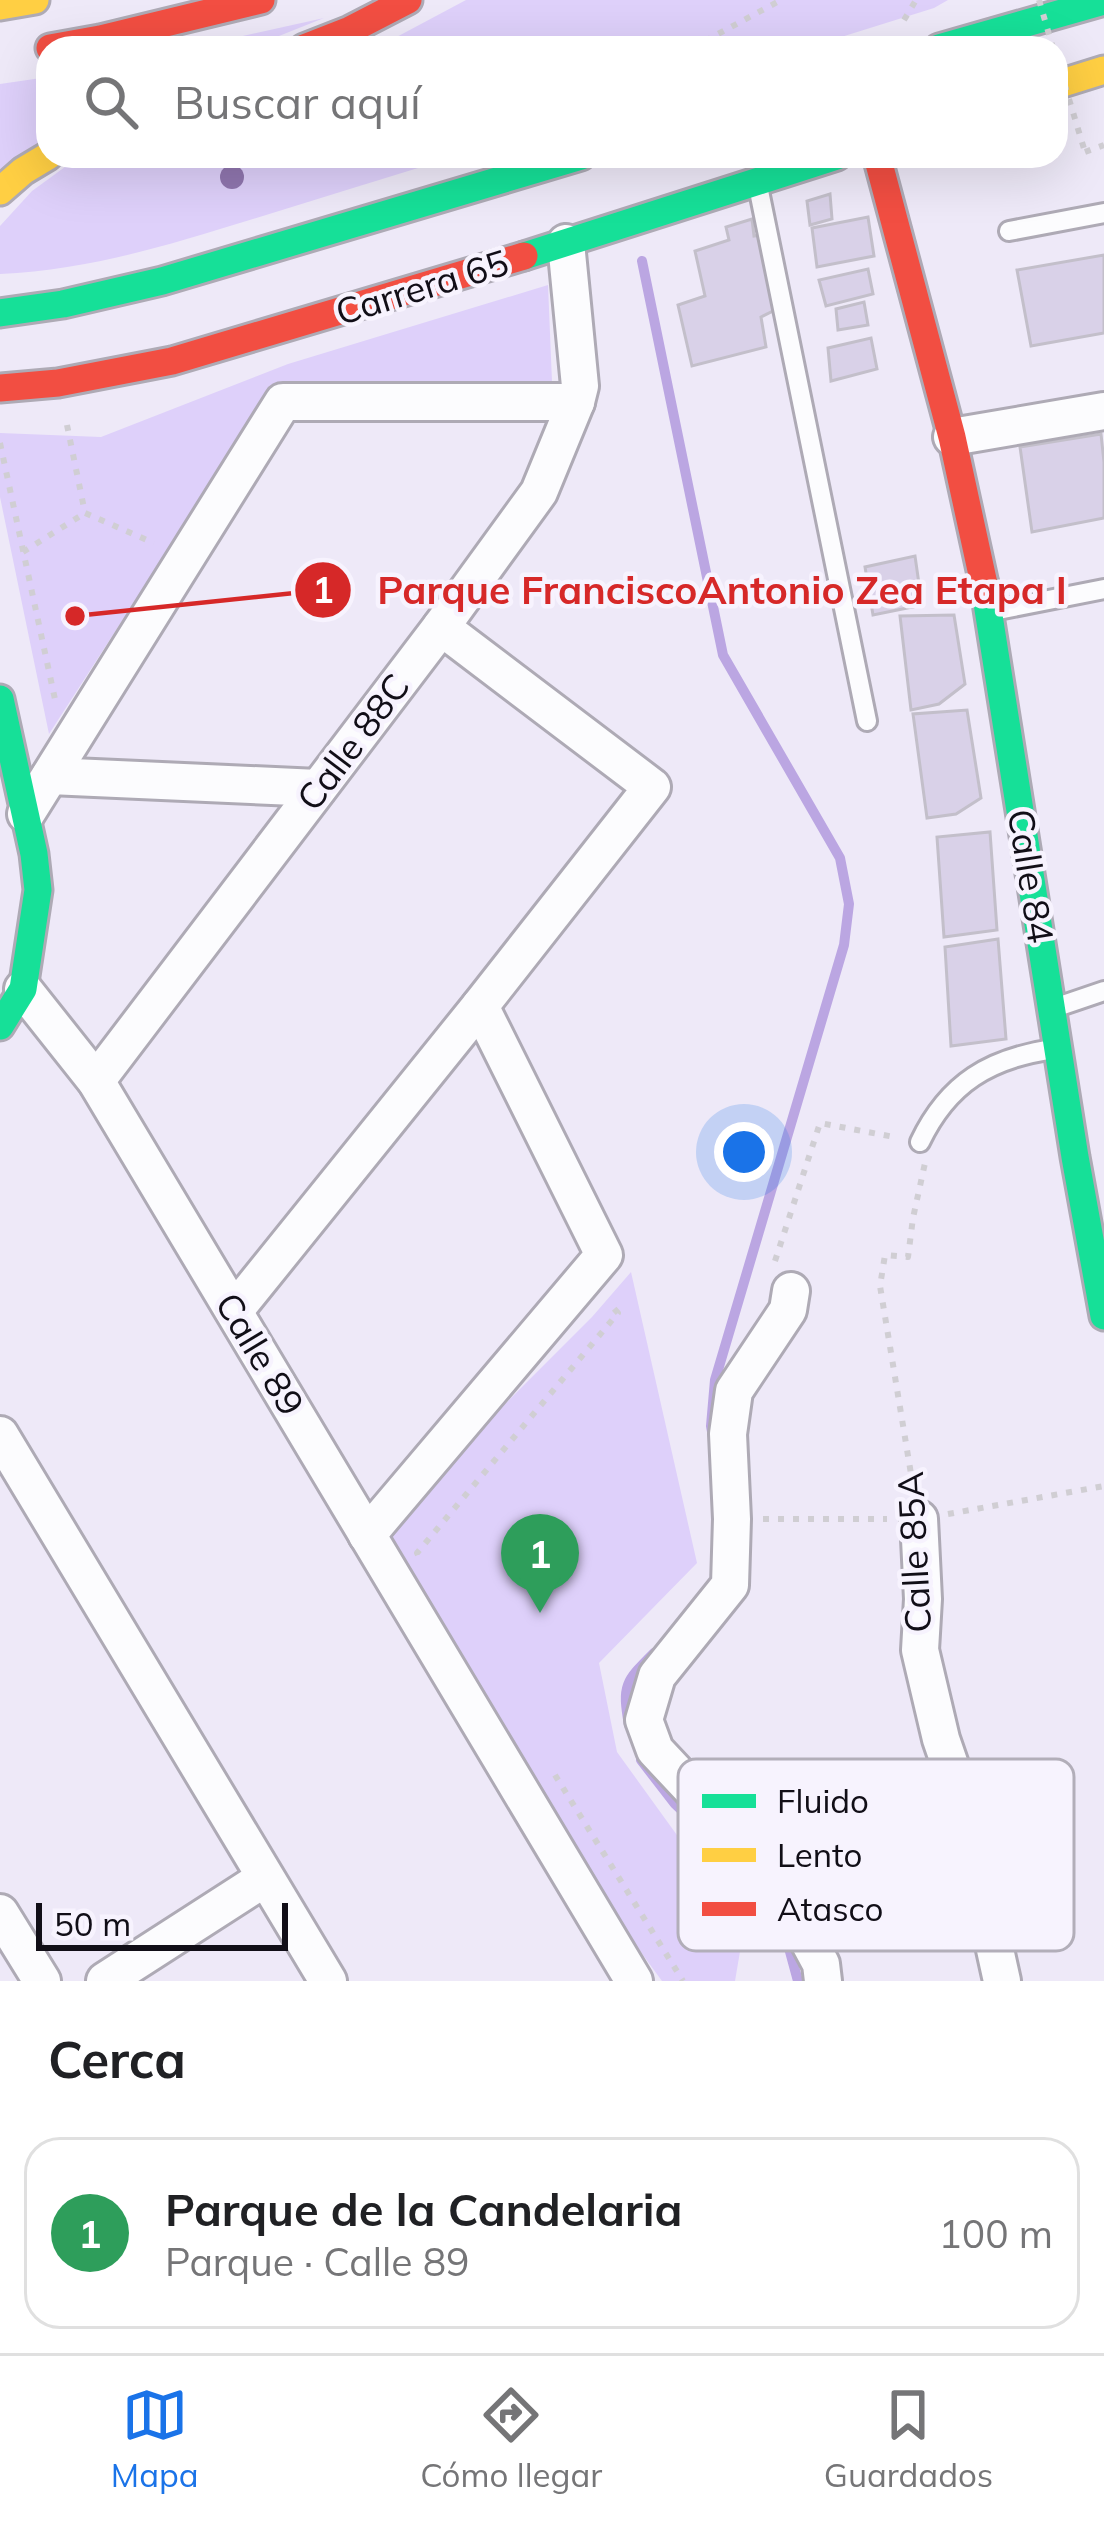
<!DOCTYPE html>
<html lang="es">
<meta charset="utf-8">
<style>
:root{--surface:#fff;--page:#f2f2f2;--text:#202124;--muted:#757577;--line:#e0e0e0;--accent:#1a73e8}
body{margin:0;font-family:Mulish,sans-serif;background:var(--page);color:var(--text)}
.scale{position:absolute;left:36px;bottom:30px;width:252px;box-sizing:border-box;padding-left:12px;border:6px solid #110e17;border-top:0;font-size:33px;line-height:42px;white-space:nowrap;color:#110e17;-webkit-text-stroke:9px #f7f3fe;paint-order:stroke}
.you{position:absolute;left:744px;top:1152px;width:42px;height:42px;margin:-30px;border:9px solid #fff;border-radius:50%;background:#1a73e8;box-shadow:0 0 0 18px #1a73e833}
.badge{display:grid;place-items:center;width:78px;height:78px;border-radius:50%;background:var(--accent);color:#fff;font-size:39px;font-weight:700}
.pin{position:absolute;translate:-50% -99px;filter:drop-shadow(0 3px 6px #0008)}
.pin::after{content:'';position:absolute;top:63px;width:42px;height:36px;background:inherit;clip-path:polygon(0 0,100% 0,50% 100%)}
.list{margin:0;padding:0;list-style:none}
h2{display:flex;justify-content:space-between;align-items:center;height:156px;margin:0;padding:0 48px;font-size:51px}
h2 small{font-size:39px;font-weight:400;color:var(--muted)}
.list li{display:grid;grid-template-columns:78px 1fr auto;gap:36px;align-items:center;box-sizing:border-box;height:192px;margin:0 24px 24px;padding:0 24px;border:3px solid var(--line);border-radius:36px}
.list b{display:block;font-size:45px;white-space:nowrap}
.list p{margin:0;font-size:39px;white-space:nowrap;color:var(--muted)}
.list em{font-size:39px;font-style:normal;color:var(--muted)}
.icon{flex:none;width:66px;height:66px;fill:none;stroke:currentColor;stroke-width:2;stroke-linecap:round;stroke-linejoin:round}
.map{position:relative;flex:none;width:1104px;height:1981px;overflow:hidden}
.search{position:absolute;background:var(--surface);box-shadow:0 12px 48px #0002;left:36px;right:36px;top:36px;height:132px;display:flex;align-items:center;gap:30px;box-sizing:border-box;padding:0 42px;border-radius:36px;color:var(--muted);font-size:45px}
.sheet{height:372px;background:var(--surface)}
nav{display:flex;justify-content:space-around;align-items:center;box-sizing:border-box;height:168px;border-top:3px solid var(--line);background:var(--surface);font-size:33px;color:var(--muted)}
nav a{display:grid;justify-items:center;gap:6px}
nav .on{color:var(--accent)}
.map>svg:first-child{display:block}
.green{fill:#ded0fa}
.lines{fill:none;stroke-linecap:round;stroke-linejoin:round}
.stream{stroke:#bba6e2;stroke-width:10}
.building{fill:#d9d1e8;stroke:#c3bfca;stroke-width:3}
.lane-casing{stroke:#aeaab5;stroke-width:24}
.street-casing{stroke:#aeaab5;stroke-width:42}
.fast-casing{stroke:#aeaab5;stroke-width:33}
.slow-casing{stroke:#aeaab5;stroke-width:33}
.jam-casing{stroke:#aeaab5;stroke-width:33}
.path{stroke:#d0ced3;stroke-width:6;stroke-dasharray:6 9;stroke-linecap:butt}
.lane{stroke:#fcfcfe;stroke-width:18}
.street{stroke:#fcfcfe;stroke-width:36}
.fast{stroke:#16e098;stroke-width:27}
.slow{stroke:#ffcf43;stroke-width:27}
.jam{stroke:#f24e42;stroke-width:27}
.path-bridge{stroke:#d0ced3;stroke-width:6;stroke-dasharray:6 9;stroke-linecap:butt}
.tree{fill:#9076af}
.labels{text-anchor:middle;stroke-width:9;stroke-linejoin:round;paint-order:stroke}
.street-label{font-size:36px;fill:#110e17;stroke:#f7f3fe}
.key{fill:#f7f3fe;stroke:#b2aeb9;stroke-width:3}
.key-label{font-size:33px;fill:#110e17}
.leader{fill:none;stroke:#d62828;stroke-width:4.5}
.callout-dot{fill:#d62828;stroke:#f7f3fe;stroke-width:4.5}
.mark-label{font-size:36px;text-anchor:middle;font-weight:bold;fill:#fff}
.callout-label{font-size:39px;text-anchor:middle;font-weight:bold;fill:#d62828;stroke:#f7f3fe;stroke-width:9;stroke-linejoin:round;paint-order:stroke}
</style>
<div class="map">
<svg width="1104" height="1981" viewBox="0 0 1104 1981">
<rect width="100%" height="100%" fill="#eee9f8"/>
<g class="green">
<path d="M466 0H948L934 8 806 48H376Z"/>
<path d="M324 18 249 48H189Z"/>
<path d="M48 77V136L0 171V84Z"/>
<path d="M80 156H457C389 177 321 198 253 219 168 245 90 270 0 274V226L32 191Z"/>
<path d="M548 285 552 382 267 396 49 734 0 497V433L101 437 288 364Z"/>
<path d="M631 1272 697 1563 599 1663 617 1752 744 1928 735 1981H662C559 1843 477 1688 389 1540L471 1438 592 1317Z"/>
</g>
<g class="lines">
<g class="stream">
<path d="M642 261 723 655 840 858 849 904 844 945 715 1380 711 1426 713 1437"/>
<path d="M629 1725C622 1685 625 1682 654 1653"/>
<path d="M641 1760 675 1804 739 1865"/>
<path d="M783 1926 798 1981"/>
</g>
</g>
<g class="building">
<path d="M830 194 832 219 810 225 807 201Z"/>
<path d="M868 217 874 256 817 267 812 228Z"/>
<path d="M752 219 754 236 762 235 777 309 761 317 766 347 692 366 678 305 705 296 695 251 729 240 726 227Z"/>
<path d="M1104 255V333L1031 346 1017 270Z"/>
<path d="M868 269 873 294 826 306 819 280Z"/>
<path d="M864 302 868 325 838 330 836 309Z"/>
<path d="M871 338 877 369 831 381 828 348Z"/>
<path d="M1101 434 1104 462V518L1032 532 1020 447Z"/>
<path d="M915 556 922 605 873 615 865 567Z"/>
<path d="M954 615 965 684 939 704 911 710 900 616Z"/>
<path d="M967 710 981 798 956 814 927 818 913 714Z"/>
<path d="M990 832 997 930 944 937 937 837Z"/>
<path d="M998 939 1006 1039 951 1046 945 947Z"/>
</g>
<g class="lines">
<g class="lane-casing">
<g id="lane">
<path d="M758 186 867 721"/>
<path d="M1009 231 1104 213"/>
<path d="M993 611 1104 589"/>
<path d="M1057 1007 1104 991"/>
<path d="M920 1142C948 1083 990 1058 1054 1049"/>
</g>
</g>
<g class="street-casing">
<g id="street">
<path d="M952 437 1104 411"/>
<path d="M50 776 318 788"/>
<path d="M26 814 283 402H576"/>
<path d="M23 989 96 1081 634 1981"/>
<path d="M96 1081 441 627 539 492 576 402 580 386 566 243"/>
<path d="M791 1291 788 1310 734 1391 728 1434 732 1519 730 1585 657 1676 644 1720 655 1750 774 1877 821 1964 823 1981"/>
<path d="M235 1310 480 1006 652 787 441 627"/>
<path d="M0 1435 328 1981"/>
<path d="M919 1519 923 1599 920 1650 941 1739 962 1800 1002 1981"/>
<path d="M367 1535 604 1255 480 1006"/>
<path d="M0 1913 42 1981"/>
<path d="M105 1981 265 1878"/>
</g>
</g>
<g class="fast-casing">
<g id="fast">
<path d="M939 48 1104 1"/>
<path d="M524 256 837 156"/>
<path d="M0 313 63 304 162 281 581 156"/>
<path d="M984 584 1075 1157 1104 1316"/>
<path d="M0 699 34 854 38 890 23 989 0 1026"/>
</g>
</g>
<g class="slow-casing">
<g id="slow">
<path d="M0 6 35 0"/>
<path d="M1056 85 1104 70"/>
<path d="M0 191 23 171 48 156"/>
</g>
</g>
<g class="jam-casing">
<g id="jam">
<path d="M50 48 100 39 261 0"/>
<path d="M304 48 350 30 408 0"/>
<path d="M877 156 952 437 984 584"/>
<path d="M0 388 58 383 172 361 524 256"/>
</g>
</g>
<g class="path">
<path d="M904 20 916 0"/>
<path d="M692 48 781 0"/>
<path d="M1085 152 1104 145"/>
<path d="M67 425 85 513 154 543"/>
<path d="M0 443 56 704"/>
<path d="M23 552 85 513"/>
<path d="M775 1261 820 1123 894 1137"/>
<path d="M913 1486 880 1286 885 1255 908 1257 913 1218 925 1163"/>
<path d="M948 1514 1104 1486"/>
<path d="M763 1519H887"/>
<path d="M418 1555 417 1553 618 1313 609 1303"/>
<path d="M555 1775 683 1981"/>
</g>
<use href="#lane" class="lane"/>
<use href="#street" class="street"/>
<use href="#fast" class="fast"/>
<use href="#slow" class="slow"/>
<use href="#jam" class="jam"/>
<g class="path-bridge">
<path d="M1039 0 1053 48"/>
<path d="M1056 56 1085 152"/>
</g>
</g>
<circle class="tree" cx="232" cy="177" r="12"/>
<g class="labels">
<g class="street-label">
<text transform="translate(422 287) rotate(-17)" y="13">Carrera 65</text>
<text transform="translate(353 742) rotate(-53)" y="13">Calle 88C</text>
<text transform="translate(1031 876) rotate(81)" y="13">Calle 84</text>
<text transform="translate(260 1354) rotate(59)" y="13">Calle 89</text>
<text transform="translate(914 1552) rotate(-93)" y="13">Calle 85A</text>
</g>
</g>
<rect x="678" y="1759" width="396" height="192" rx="18" class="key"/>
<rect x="702" y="1794" width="54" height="14" fill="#16e098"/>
<rect x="702" y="1848" width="54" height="14" fill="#ffcf43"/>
<rect x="702" y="1902" width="54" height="14" fill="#f24e42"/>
<g class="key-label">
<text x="777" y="1813">Fluido</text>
<text x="777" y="1867">Lento</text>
<text x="777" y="1921">Atasco</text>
</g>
<path class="leader" d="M75 616L323 590"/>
<g class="callout-dot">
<circle cx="75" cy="616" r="12"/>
<circle cx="323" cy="590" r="30"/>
</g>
<g class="mark-label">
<text x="323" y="603">1</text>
</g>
<g class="callout-label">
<text x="722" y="604">Parque FranciscoAntonio Zea Etapa I</text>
</g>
</svg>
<div class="scale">50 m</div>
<div class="you"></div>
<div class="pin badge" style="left:540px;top:1613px;background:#2e9e5b">1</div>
<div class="search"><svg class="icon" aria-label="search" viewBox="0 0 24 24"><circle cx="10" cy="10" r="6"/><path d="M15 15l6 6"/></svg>Buscar aquí</div>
</div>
<section class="sheet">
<h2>Cerca<small></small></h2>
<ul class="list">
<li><span class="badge" style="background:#2e9e5b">1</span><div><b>Parque de la Candelaria</b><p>Parque · Calle 89</p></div><em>100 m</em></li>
</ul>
</section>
<nav>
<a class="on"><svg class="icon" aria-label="map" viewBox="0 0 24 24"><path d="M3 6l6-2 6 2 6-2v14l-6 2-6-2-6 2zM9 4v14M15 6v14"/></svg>Mapa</a>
<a><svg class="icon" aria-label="directions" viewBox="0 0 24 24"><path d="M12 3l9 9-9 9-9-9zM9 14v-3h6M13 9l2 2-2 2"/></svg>Cómo llegar</a>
<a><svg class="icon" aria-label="saved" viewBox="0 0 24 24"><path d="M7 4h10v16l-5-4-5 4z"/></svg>Guardados</a>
</nav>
